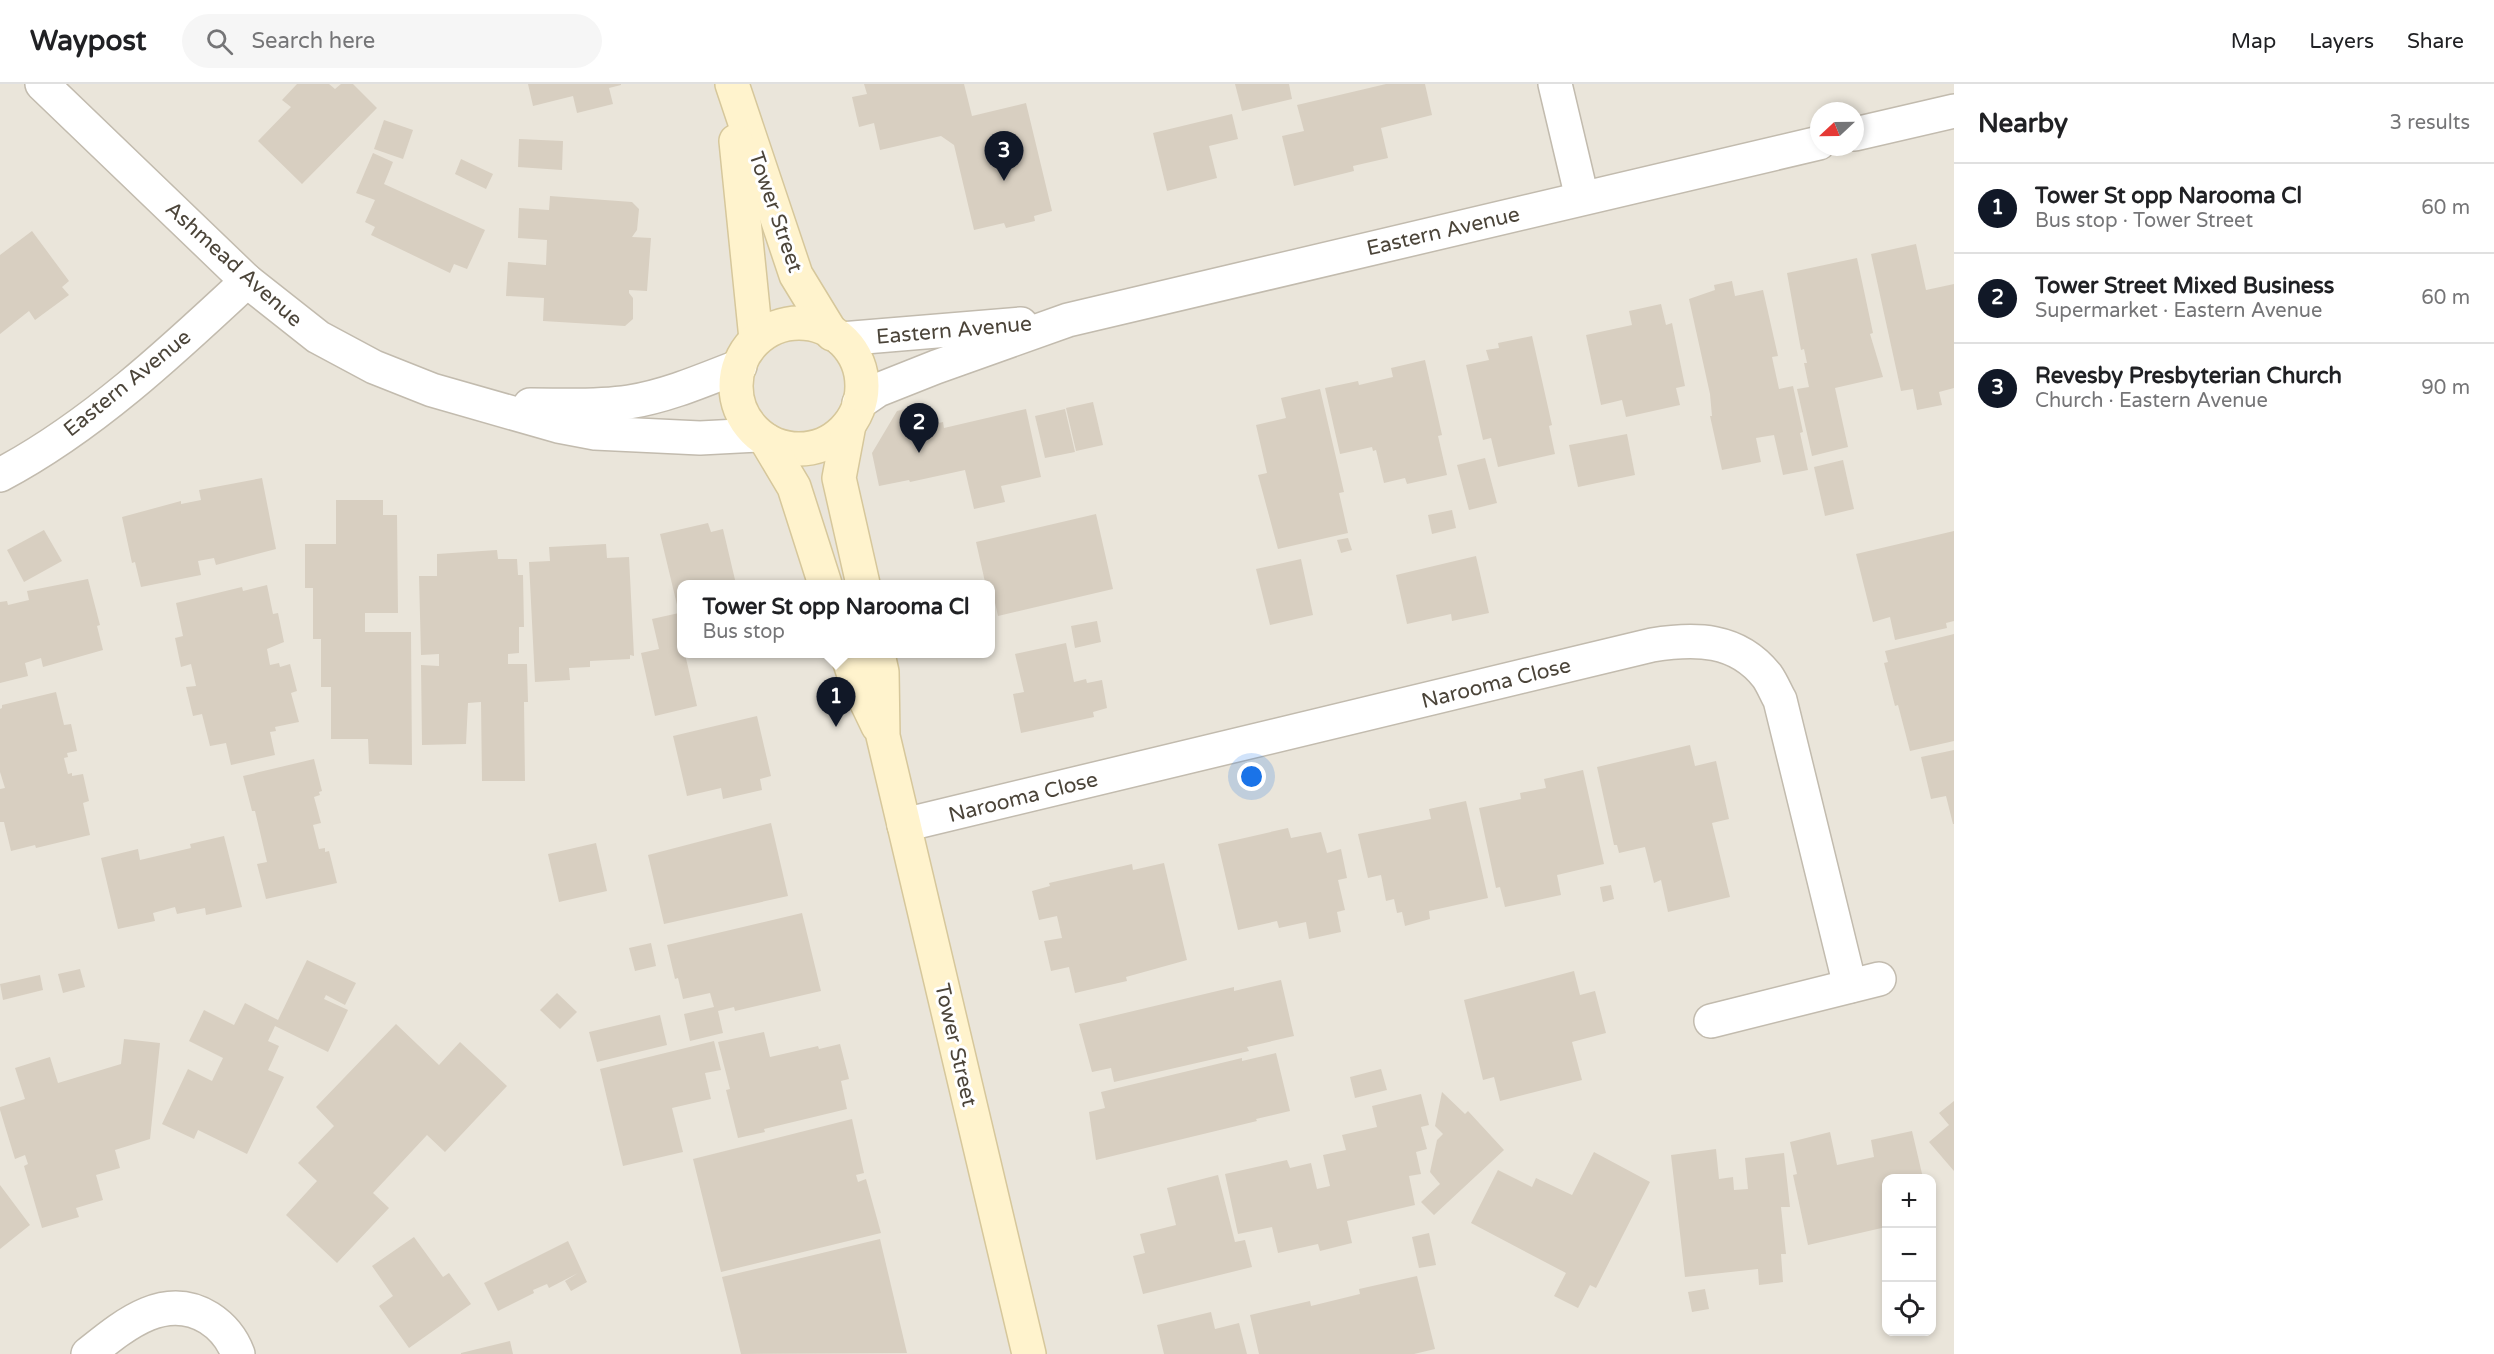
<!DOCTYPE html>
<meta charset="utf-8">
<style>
:root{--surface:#fff;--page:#f6f6f6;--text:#202124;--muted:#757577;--line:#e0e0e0;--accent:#111827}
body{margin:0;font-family:"Varela Round",sans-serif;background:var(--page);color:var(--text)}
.controls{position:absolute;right:18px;bottom:18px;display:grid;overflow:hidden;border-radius:12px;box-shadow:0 3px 9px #0003}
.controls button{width:54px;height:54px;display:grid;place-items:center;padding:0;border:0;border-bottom:2px solid var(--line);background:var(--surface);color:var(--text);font:30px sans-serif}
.compass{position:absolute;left:1810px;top:18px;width:54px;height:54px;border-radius:50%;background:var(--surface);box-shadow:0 3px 9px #0003;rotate:248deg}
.you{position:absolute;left:1252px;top:693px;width:21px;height:21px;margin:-15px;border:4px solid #fff;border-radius:50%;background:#1a73e8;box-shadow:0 0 0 9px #1a73e833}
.badge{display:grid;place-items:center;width:39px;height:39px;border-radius:50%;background:var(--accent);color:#fff;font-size:20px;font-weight:700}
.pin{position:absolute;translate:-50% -50px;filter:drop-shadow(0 2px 3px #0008)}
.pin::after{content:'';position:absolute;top:32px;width:21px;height:18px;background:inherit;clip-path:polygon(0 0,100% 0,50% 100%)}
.popup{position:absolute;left:677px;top:496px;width:318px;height:78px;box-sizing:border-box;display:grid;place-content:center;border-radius:12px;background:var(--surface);filter:drop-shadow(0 2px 4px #0005);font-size:20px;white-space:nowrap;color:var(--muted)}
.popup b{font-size:22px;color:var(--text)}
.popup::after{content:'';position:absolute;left:50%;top:100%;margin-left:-12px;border:12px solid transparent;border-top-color:var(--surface)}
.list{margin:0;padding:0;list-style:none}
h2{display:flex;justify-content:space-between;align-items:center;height:78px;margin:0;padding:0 24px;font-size:26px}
h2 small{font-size:20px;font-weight:400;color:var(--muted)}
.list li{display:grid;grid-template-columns:39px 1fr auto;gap:18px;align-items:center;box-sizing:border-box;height:90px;padding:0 24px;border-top:2px solid var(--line)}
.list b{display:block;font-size:22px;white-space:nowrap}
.list p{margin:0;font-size:20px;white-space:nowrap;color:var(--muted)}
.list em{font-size:20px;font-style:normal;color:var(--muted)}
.icon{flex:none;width:33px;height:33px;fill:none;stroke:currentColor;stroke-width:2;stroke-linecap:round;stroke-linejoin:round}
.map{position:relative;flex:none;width:1954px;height:1270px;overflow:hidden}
header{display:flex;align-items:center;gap:36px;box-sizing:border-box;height:84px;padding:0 30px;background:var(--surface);border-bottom:2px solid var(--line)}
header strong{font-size:28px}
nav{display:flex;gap:33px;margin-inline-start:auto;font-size:21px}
.search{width:420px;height:54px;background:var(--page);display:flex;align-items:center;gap:15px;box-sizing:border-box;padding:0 21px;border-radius:33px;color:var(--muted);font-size:22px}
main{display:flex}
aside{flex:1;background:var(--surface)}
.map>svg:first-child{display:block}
.residential{fill:#eae5da;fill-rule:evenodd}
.building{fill:#d8cfc1}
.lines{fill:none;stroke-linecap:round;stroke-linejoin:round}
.minor-casing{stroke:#c2bbae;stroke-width:36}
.tertiary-casing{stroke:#c2bbae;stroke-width:36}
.secondary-casing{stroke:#d6c79b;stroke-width:36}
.minor{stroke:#fff;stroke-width:33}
.tertiary{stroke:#fff;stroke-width:33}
.secondary{stroke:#fff3cd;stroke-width:33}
.labels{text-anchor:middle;stroke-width:6;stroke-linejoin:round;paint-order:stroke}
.street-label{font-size:21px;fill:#4b4439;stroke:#fff}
</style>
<header>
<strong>Waypost</strong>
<div class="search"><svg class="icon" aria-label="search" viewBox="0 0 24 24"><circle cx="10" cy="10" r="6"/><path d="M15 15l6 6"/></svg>Search here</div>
<nav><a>Map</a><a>Layers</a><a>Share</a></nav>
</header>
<main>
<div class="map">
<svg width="1954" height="1270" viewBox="0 0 1954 1270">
<rect width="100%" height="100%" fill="#f6f3ec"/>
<path class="residential" d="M0 0H1954V1270H0ZM1819 27H1855V63H1819ZM682 500H990V570H682ZM1886 1094H1932V1248H1886Z"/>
<g class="building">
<path d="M297 0H329L335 5 341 0H353L377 24 302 100 258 57 291 23 282 16Z"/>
<path d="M528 0H621V1L609 4 613 20 577 29 573 12 533 22Z"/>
<path d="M864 0H964L972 32 1026 19 1052 127 1034 132 1035 137 1006 144 1004 139 974 146 954 61 941 52 880 66 874 39 859 43 852 13 867 10Z"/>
<path d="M1235 0H1289L1292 15 1242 27Z"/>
<path d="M1386 0H1425L1432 31 1381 44 1388 74 1353 82 1354 87 1294 102 1282 52 1304 47 1297 21Z"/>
<path d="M1232 30 1238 55 1209 62 1217 94 1167 107 1153 49Z"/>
<path d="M384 36 413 46 403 75 374 65Z"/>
<path d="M519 55 563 57 562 86 518 83Z"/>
<path d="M373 69 393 78 384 100 485 146 467 185 454 180 450 189 371 151 375 143 365 138 375 116 356 109Z"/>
<path d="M461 75 493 90 486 105 455 90Z"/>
<path d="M550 112 632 118 639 125 637 146 632 153 651 154 647 207 629 206V209L633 214V235L625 242 543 237 544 214 506 212 508 178 546 181 547 156 518 154 519 124 549 126Z"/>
<path d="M32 147 69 197 62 203 69 211 35 236 29 227 0 250V171Z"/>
<path d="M1916 160 1926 206 1954 200V304L1939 308 1942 321 1917 326 1913 305 1901 307 1871 170Z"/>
<path d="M1857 174 1873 249 1870 250 1883 293 1835 304 1848 363 1812 372 1797 305 1809 303 1804 279H1807L1804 265 1801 266 1787 189Z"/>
<path d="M1732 197 1735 212 1763 206 1778 272 1772 273 1779 305 1793 302 1803 348 1800 349 1808 386 1783 391 1774 351 1756 354 1761 378 1722 386 1710 332H1712L1710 310 1689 215 1715 206 1714 201Z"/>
<path d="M1661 220 1666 241 1672 239 1685 302 1676 304 1680 321 1626 333 1622 316 1601 321 1586 251 1632 241 1629 227Z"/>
<path d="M1532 252 1552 341 1549 342 1555 370 1498 383 1491 354 1483 356 1466 281 1489 276 1486 266 1499 264 1498 259Z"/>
<path d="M1425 276 1442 351 1438 352 1447 391 1407 400 1405 394 1384 399 1376 366 1373 367 1372 363 1340 370 1325 304 1358 297 1359 301 1393 293 1391 284Z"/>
<path d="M1320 305 1344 408 1339 409 1348 449 1278 465 1258 391 1267 389 1256 341 1286 334 1281 314Z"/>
<path d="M1093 318 1103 361 1076 367 1066 324Z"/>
<path d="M921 321 926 342 943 338 944 344 1026 325 1041 393 1001 402 1005 418 974 425 965 386 910 398 909 396 879 402 872 369 897 327Z"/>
<path d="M1065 325 1075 368 1045 374 1035 332Z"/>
<path d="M1627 350 1635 391 1578 403 1569 361Z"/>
<path d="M1485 374 1497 419 1469 426 1457 381Z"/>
<path d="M1843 376 1854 425 1825 432 1814 383Z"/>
<path d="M262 394 276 465 216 481 214 474 198 477 201 491 141 503 135 478 132 479 122 433 181 417V420L201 416 199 406Z"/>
<path d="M336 416H383V431H397L398 529H365V548H411L412 681 369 680 368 655H331V603H321V555H313V504H305V460H336Z"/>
<path d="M1452 426 1456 444 1432 450 1428 431Z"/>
<path d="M1096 430 1113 505 998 532 990 497 985 498 976 458Z"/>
<path d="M708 439 711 448 723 445 736 500H682V570H685L697 622 655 632 641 569 659 565 652 535 679 529 660 450Z"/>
<path d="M44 446 62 477 24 498 7 466Z"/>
<path d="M1954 447V537L1946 539 1947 544 1895 556 1890 533 1873 538 1856 470Z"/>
<path d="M1348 454 1352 466 1341 469 1337 456Z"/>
<path d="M606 460 607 474 629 473 634 572 630 571V575L590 577V583L569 584 570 596 535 598 529 478 550 477 549 463Z"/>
<path d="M497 466 498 475H517L518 491H523L524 543H519V569L508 570V580H527L528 618H524L525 697H482L481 618 468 619 466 660 422 661 421 581 439 582V570L421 571 419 492H437V470Z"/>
<path d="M1476 472 1489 529 1452 537 1451 530 1407 540 1396 491Z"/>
<path d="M1301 475 1313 531 1270 541 1256 485Z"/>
<path d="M88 495 100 541 97 542 103 566 43 583 41 574 25 579 28 592 0 599V518L7 517 8 521 29 516 27 507Z"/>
<path d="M267 501 273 530 278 529 284 558 267 565 270 581 279 579 280 583 290 580 297 607 291 609 299 638 275 643 276 647 270 648 275 671 231 681 226 659 210 662 202 630 193 632 186 603 196 602 191 580 181 583 175 554 183 552 176 519 242 503 243 507Z"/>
<path d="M1097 537 1101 558 1075 564 1071 542Z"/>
<path d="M1954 550V657L1910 667 1898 621 1895 622 1884 579 1888 578 1885 567Z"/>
<path d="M1066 559 1074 598 1086 595 1087 599 1102 596 1107 624 1093 628 1094 633 1021 649 1013 610 1024 608 1015 570Z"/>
<path d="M56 608 64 641 71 640 77 667 67 669 68 673 64 674 68 690 72 689V692L83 690 89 717 83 719 90 751 36 764 35 761 11 767 4 738H0V705L5 704 0 688V625L2 624V621Z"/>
<path d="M757 632 771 692 760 695 762 706 723 715 721 704 687 712 673 652Z"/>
<path d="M1690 661 1695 682 1716 677 1729 735 1712 739 1730 813 1668 828 1661 796 1654 799 1645 763 1619 769 1617 761H1614L1597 683Z"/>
<path d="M1954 666V740H1953L1946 712 1931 715 1921 673Z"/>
<path d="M314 675 322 707 319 708 320 711 314 713 321 739 313 741 319 765 325 764V768L329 767 337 799 266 815 257 780 267 778 255 727H252L243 692Z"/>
<path d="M1583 686 1604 780 1557 791 1561 811 1505 823 1500 803 1496 804 1479 724 1521 715 1520 709 1546 704 1544 695Z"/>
<path d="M1466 717 1488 814 1429 827 1430 835 1405 842 1402 828 1397 829 1394 815 1386 817 1381 791 1368 794 1358 750 1431 735 1429 725Z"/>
<path d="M771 739 788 812 664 840 648 771Z"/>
<path d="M1288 744 1291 754 1321 748 1327 769 1341 765 1347 794 1338 796 1345 826 1337 828 1341 848 1309 855 1306 838 1279 844 1277 837 1238 846 1218 760Z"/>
<path d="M224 752 242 823 206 831 205 824 177 830 175 823 153 829 155 837 118 845 101 774 138 765 140 776 191 764 190 760Z"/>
<path d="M596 759 607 807 559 818 548 770Z"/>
<path d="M1164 779 1187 876 1126 893 1127 897 1075 909 1069 883 1051 887 1044 857 1062 854 1057 832 1039 836 1032 807 1050 802 1049 799 1132 780 1133 786Z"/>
<path d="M1611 801 1614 815 1603 818 1600 803Z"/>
<path d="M802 829 821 907 735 927 734 923 718 927 723 949 690 957 684 930 714 923 710 909 683 915 678 894 675 895 667 861Z"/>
<path d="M651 859 656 882 635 887 629 864Z"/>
<path d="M307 876 356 899 345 921 326 911 324 915 348 926 328 968 275 942 268 957 279 962 268 986 284 993 247 1070 198 1046 194 1055 162 1040 188 985 212 997 223 974 189 957 204 926 234 941 245 919 278 936Z"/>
<path d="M80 885 85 903 63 909 58 890Z"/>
<path d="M1574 887 1580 911 1595 907 1606 949 1572 958 1582 996 1500 1017 1494 993 1483 996 1464 916Z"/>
<path d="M40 891 43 906 3 916 0 900Z"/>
<path d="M1281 896 1294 952 1247 963 1249 967 1114 998 1111 984 1092 988 1079 940 1234 903V907Z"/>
<path d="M557 909 577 928 560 945 540 926Z"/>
<path d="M660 931 667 961 597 978 589 948Z"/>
<path d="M396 940 439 981 460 958 507 1002 445 1068 427 1051 373 1109 389 1124 337 1179 286 1131 317 1097 298 1079 334 1042 316 1023Z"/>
<path d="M764 948 770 973 818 962 819 965 840 960 849 995 841 997 847 1025 764 1045 765 1048 738 1054 726 1006 730 1005 718 958Z"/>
<path d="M124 955 160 959 150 1055 115 1066 120 1084 96 1091 103 1116 76 1124 79 1133 42 1144 24 1082 28 1080 25 1071 15 1075 0 1026V1023L25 1015 15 984 50 973 58 999 121 980Z"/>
<path d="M714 957 721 986 705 989 711 1015 672 1024 683 1068 623 1082 600 985Z"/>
<path d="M1276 969 1290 1027 1256 1035 1257 1037 1096 1076 1089 1028 1105 1024 1101 1008 1242 974V977Z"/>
<path d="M1381 985 1387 1006 1355 1014 1350 993Z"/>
<path d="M1442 1008 1465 1030 1468 1027 1504 1066 1434 1131 1421 1118 1440 1100 1430 1088 1437 1056 1443 1050 1435 1042Z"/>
<path d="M1421 1010 1429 1041 1421 1043 1427 1065 1416 1068 1421 1090 1409 1092 1415 1121 1347 1137 1352 1159 1320 1167 1318 1160 1278 1169 1272 1143 1238 1150 1225 1090 1287 1076 1290 1084 1311 1079 1317 1105 1330 1102 1323 1071 1346 1066 1342 1051 1377 1043 1372 1022Z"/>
<path d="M1954 1017V1087L1929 1058 1949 1041 1939 1029Z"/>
<path d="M852 1035 864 1089 856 1091 858 1098 866 1095 881 1149 721 1188 693 1075Z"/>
<path d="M1912 1047 1923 1094H1886V1143L1808 1161 1793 1091 1797 1090 1790 1058 1830 1048 1837 1081 1874 1073 1871 1056Z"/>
<path d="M1716 1065 1719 1095 1733 1093 1734 1106 1748 1105 1745 1074 1784 1069 1790 1123H1781L1786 1170H1781L1783 1198 1759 1201 1758 1185 1685 1193 1671 1071Z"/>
<path d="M1594 1068 1650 1098 1596 1204 1590 1201 1578 1224 1554 1212 1566 1189 1471 1139 1498 1086 1532 1103 1536 1094 1572 1111Z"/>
<path d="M1218 1091 1235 1158 1245 1156 1252 1183 1143 1210 1133 1172 1145 1169 1140 1150 1176 1141 1167 1104Z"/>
<path d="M0 1101 30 1141 0 1165Z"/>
<path d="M1429 1149 1436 1181 1419 1184 1412 1153Z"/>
<path d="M414 1153 443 1193 449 1189 471 1220 409 1264 379 1222 393 1212 372 1182Z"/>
<path d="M880 1155 907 1269 741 1270 722 1193Z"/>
<path d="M568 1157 587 1198 571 1207 565 1197 578 1189 549 1204 547 1200 533 1206 534 1209 498 1227 484 1199Z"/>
<path d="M1417 1192 1435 1265 1414 1270H1259L1250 1231 1310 1217 1311 1222 1360 1210 1359 1205Z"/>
<path d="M1705 1205 1709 1225 1692 1228 1688 1208Z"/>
<path d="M1211 1228 1215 1245 1239 1239 1247 1270H1164L1157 1241Z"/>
<path d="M510 1257 513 1270H461V1269Z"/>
</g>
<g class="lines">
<g class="minor-casing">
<g id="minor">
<path d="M42 0 247 197 318 253 374 283 432 306 558 342 595 349 700 354 758 351"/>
<path d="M1555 0 1582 114"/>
<path d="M530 321C563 321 596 323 629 318 667 312 704 296 740 282"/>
<path d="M0 391C91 343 172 267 247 197"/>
<path d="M904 741 1652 561C1695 554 1737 554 1767 592 1772 599 1776 609 1780 616L1850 902"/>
<path d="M1711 937 1879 895"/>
<path d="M88 1270C122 1243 164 1206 209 1234 223 1243 232 1254 238 1270"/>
</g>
</g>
<g class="tertiary-casing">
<g id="tertiary">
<path d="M1855 50 1954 27"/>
<path d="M841 255 1021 240"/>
<path d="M859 319 878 306 936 283 1068 236 1819 59"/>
</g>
</g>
<g class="secondary-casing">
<g id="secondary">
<path d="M732 0 796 191 832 250"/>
<path d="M736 57 756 255"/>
<circle cx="799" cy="302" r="63"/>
<path d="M849 341 839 394 863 500"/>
<path d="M766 356 794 403 825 500"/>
<path d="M847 570 855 594 878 642"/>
<path d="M878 570 882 588 883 652 1029 1270"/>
</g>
</g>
<use href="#minor" class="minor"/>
<use href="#tertiary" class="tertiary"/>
<use href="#secondary" class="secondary"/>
</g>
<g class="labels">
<g class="street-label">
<text transform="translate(776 128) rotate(71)" y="7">Tower Street</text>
<text transform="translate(1443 147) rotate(-13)" y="7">Eastern Avenue</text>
<text transform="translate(234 180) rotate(42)" y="7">Ashmead Avenue</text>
<text transform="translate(954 246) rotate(-5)" y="7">Eastern Avenue</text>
<text transform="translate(127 299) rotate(-39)" y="7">Eastern Avenue</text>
<text transform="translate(1496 599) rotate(-14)" y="7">Narooma Close</text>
<text transform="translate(1023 713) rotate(-14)" y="7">Narooma Close</text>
<text transform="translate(956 961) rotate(77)" y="7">Tower Street</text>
</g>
</g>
</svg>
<div class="controls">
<button>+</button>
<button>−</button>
<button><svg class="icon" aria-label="locate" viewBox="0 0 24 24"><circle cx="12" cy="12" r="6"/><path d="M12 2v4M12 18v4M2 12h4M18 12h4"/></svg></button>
</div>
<svg class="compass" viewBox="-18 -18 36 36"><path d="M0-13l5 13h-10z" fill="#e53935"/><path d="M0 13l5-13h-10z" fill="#757577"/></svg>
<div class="you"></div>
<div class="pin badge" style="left:836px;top:643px">1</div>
<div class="popup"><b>Tower St opp Narooma Cl</b>Bus stop</div>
<div class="pin badge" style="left:919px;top:369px">2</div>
<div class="pin badge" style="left:1004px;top:97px">3</div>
</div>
<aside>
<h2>Nearby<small>3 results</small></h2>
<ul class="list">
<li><span class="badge">1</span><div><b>Tower St opp Narooma Cl</b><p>Bus stop · Tower Street</p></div><em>60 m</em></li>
<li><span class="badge">2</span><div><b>Tower Street Mixed Business</b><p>Supermarket · Eastern Avenue</p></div><em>60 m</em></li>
<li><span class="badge">3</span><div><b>Revesby Presbyterian Church</b><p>Church · Eastern Avenue</p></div><em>90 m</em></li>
</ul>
</aside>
</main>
